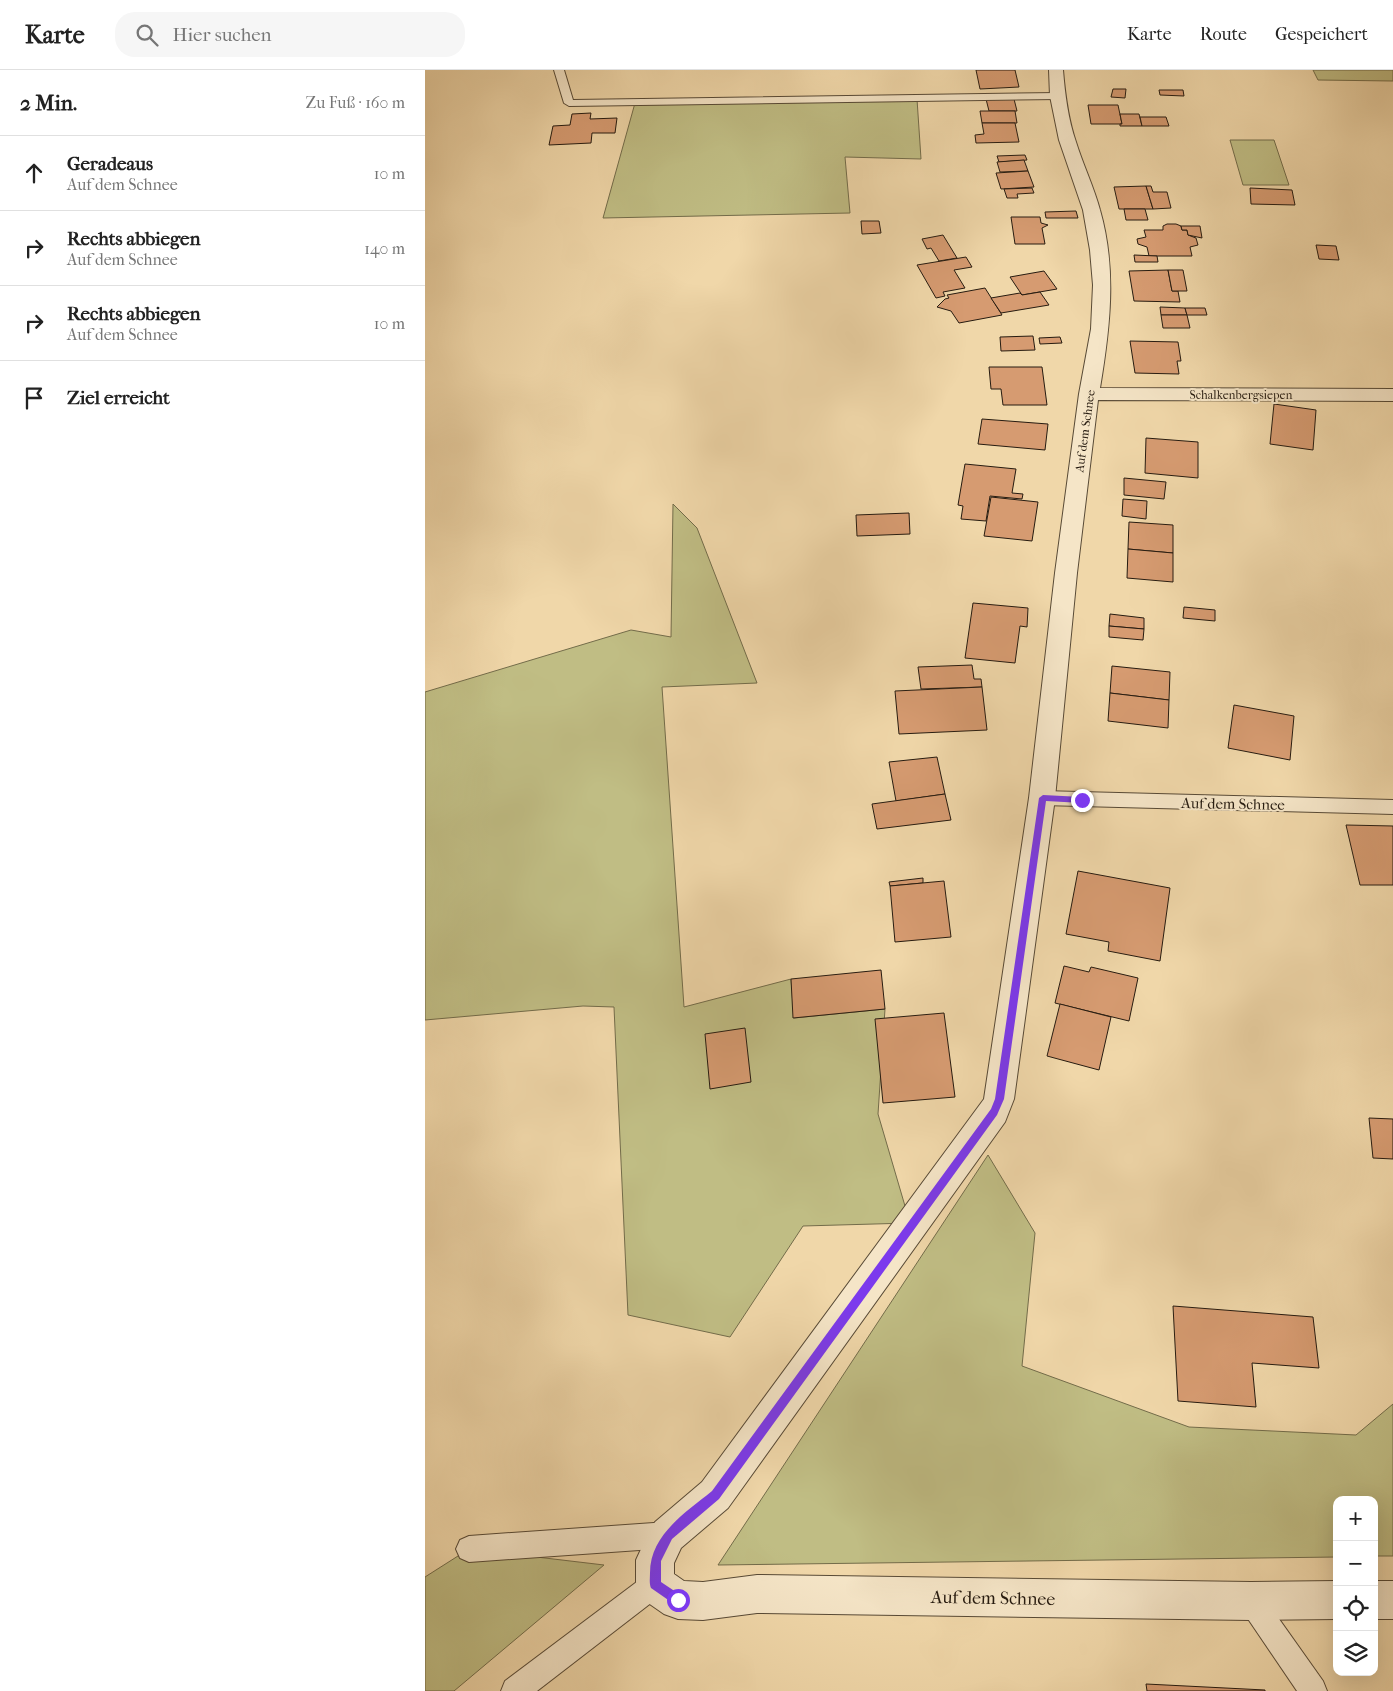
<!DOCTYPE html>
<html lang="de">
<meta charset="utf-8">
<style>
:root{--surface:#fff;--page:#f6f6f6;--text:#222;--muted:#767676;--line:#e0e0e0}
body{margin:0;font-family:"IM FELL French Canon",serif;background:var(--page);color:var(--text)}
.controls{position:absolute;right:15px;bottom:15px;display:grid;overflow:hidden;border-radius:10px;box-shadow:0 5px 20px #0002}
.controls button{width:45px;height:45px;display:grid;place-items:center;padding:0;border:0;border-bottom:1px solid var(--line);background:var(--surface);color:var(--text);font:25px sans-serif}
.stop{position:absolute;width:15px;height:15px;margin:-11px;border:4px solid #7c3aed;border-radius:50%;background:#fff}
.stop.end{background:#7c3aed;border-color:#fff;box-shadow:0 1px 5px #0008}
.list{margin:0;padding:0;list-style:none}
h2{display:flex;justify-content:space-between;align-items:center;height:65px;margin:0;padding:0 20px;font-size:21px}
h2 small{font-size:16px;font-weight:400;color:var(--muted)}
.list li{display:grid;grid-template-columns:32px 1fr auto;gap:15px;align-items:center;box-sizing:border-box;height:75px;padding:0 20px;border-top:1px solid var(--line)}
.list b{display:block;font-size:19px;white-space:nowrap}
.list p{margin:0;font-size:16px;white-space:nowrap;color:var(--muted)}
.list em{font-size:16px;font-style:normal;color:var(--muted)}
.icon{flex:none;width:28px;height:28px;fill:none;stroke:currentColor;stroke-width:2;stroke-linecap:round;stroke-linejoin:round}
.map{position:relative;flex:none;width:968px;height:1621px;overflow:hidden}
header{display:flex;align-items:center;gap:30px;box-sizing:border-box;height:70px;padding:0 25px;background:var(--surface);border-bottom:1px solid var(--line)}
header strong{font-size:24px}
nav{display:flex;gap:28px;margin-inline-start:auto;font-size:18px}
.search{width:350px;height:45px;background:var(--page);display:flex;align-items:center;gap:12px;box-sizing:border-box;padding:0 18px;border-radius:20px;color:var(--muted);font-size:19px}
main{display:flex}
aside{flex:1;background:var(--surface)}
.map>svg:first-child{display:block}
.green{fill:#c0bd84;stroke:#736c4a}
.building{fill:#d69b71;stroke:#261b10}
.lines{fill:none;stroke-linecap:round;stroke-linejoin:round}
.lane-casing{stroke:#584a36;stroke-width:2}
.street-casing{stroke:#584a36;stroke-width:2}
.lane{fill:#f5e5c7;fill-rule:evenodd}
.street{fill:#f5e5c7;fill-rule:evenodd}
.route{fill:#7c3aed}
.labels{text-anchor:middle;stroke-width:4;stroke-linejoin:round;paint-order:stroke}
.far-street-label{font-size:12px;fill:#261b10;stroke:#f5e5c7}
.street-label{font-size:15px;fill:#261b10;stroke:#f5e5c7}
.near-street-label{font-size:18px;fill:#261b10;stroke:#f5e5c7}
</style>
<header>
<strong>Karte</strong>
<div class="search"><svg class="icon" aria-label="search" viewBox="0 0 24 24"><circle cx="10" cy="10" r="6"/><path d="M15 15l6 6"/></svg>Hier suchen</div>
<nav><a>Karte</a><a>Route</a><a>Gespeichert</a></nav>
</header>
<main>
<aside>
<h2>2 Min.<small>Zu Fuß · 160 m</small></h2>
<ul class="list">
<li><svg class="icon" aria-label="ahead" viewBox="0 0 24 24"><path d="M12 20V5M6 11l6-6 6 6"/></svg><div><b>Geradeaus</b><p>Auf dem Schnee</p></div><em>10 m</em></li>
<li><svg class="icon" aria-label="right" viewBox="0 0 24 24"><path d="M7 20v-9h11M14 6l5 5-5 5"/></svg><div><b>Rechts abbiegen</b><p>Auf dem Schnee</p></div><em>140 m</em></li>
<li><svg class="icon" aria-label="right" viewBox="0 0 24 24"><path d="M7 20v-9h11M14 6l5 5-5 5"/></svg><div><b>Rechts abbiegen</b><p>Auf dem Schnee</p></div><em>10 m</em></li>
<li><svg class="icon" aria-label="arrive" viewBox="0 0 24 24"><path d="M6 21V4h12l-3 4 3 4H6"/></svg><div><b>Ziel erreicht</b></div></li>
</ul>
</aside>
<div class="map">
<svg width="968" height="1621" viewBox="0 0 968 1621">
<rect width="100%" height="100%" fill="#f0d7a9"/>
<filter id="stains"><feTurbulence type="fractalNoise" baseFrequency=".004" numOctaves="4"/><feColorMatrix values="0 0 0 0 .2 0 0 0 0 .09 0 0 0 0 .02 0 0 0 .5 -.17"/></filter>
<radialGradient id="worn" r=".72"><stop offset=".6" stop-color="#630" stop-opacity="0"/><stop offset="1" stop-color="#630" stop-opacity=".3"/></radialGradient>
<g class="green">
<path d="M888 0H968V11L893 10Z"/>
<path d="M492 29 496 89 420 87 425 143 178 148 210 33Z"/>
<path d="M805 70H849L864 115H818Z"/>
<path d="M248 434 272 458 332 613 237 617 259 937 366 909 369 948 460 939 453 1044 485 1153 378 1156 305 1267 203 1245 189 937 158 936 0 950V622L206 560 246 567Z"/>
<path d="M563 1085 610 1163 597 1296 764 1357 931 1365 968 1334V1486H949V1430H912V1487L293 1495Z"/>
<path d="M44 1479 179 1495 29 1621H0V1507Z"/>
</g>
<g class="building">
<path d="M551 0H590L594 17 555 19Z"/>
<path d="M688 19H701L700 28 686 27Z"/>
<path d="M734 20H758L759 26 735 25Z"/>
<path d="M561 29H589L592 41H564Z"/>
<path d="M663 35H693L697 54H666Z"/>
<path d="M555 41H590L592 53H557Z"/>
<path d="M166 43 165 49 192 48 190 63H167L166 73 124 75 128 56 145 55 147 44Z"/>
<path d="M695 44H714L717 56H695V54H697Z"/>
<path d="M715 47H741L744 56H717Z"/>
<path d="M557 53H590L594 72 551 73 550 65 559 64Z"/>
<path d="M600 85 602 90 574 92 572 86Z"/>
<path d="M599 90 603 101 575 102 572 92Z"/>
<path d="M603 101 609 117 576 119 571 103Z"/>
<path d="M721 116 728 139H694L689 117Z"/>
<path d="M721 116H726L728 122H742L746 138 728 139Z"/>
<path d="M607 118 609 123 592 124 593 128H582L579 119Z"/>
<path d="M825 118 867 120 870 135 826 134Z"/>
<path d="M699 139H720L723 150H701Z"/>
<path d="M651 141 653 148H621L620 142Z"/>
<path d="M586 147H615L616 153 623 155 617 158 620 174H590Z"/>
<path d="M436 151H454L456 163 437 164Z"/>
<path d="M742 154H751L756 156 757 160H762L763 165 771 168 773 175 765 177 767 186H724L722 177 713 174 712 169 721 167 719 160H738V156Z"/>
<path d="M756 156H775L777 168 763 165 762 160H757Z"/>
<path d="M518 165 532 188 514 191 506 178 502 179 497 169Z"/>
<path d="M891 175 911 176 914 190 894 189Z"/>
<path d="M709 185 732 186 733 192H710Z"/>
<path d="M541 187 547 197 529 200 540 218 518 222 520 226 511 228 492 195Z"/>
<path d="M743 200 747 221H753L755 232 709 231 704 201Z"/>
<path d="M743 200H758L762 221H747Z"/>
<path d="M619 201 632 219 597 225 585 207Z"/>
<path d="M560 218 577 245 534 253 526 241 512 237 520 229 524 228 522 225Z"/>
<path d="M615 222 624 235 576 243 566 228 595 223 597 225Z"/>
<path d="M735 237 760 238 762 245H736Z"/>
<path d="M760 238H780L782 245H762Z"/>
<path d="M736 245H762L765 258H738Z"/>
<path d="M608 266 610 280 576 281 575 267Z"/>
<path d="M635 267 637 273 615 274 614 268Z"/>
<path d="M705 271 753 272 756 291H752L754 304 710 303Z"/>
<path d="M564 297H617L622 335H578L576 319H566Z"/>
<path d="M849 334 891 340 888 380 845 374Z"/>
<path d="M557 349 623 354 620 380 553 374Z"/>
<path d="M721 368 773 372V408L720 403Z"/>
<path d="M540 394 591 399 587 423 598 424 597 429 565 426 561 451 536 449 538 436 533 435Z"/>
<path d="M699 408 741 412 739 429 699 425Z"/>
<path d="M566 427 613 432 607 471 559 466Z"/>
<path d="M698 429 722 431 721 449 697 446Z"/>
<path d="M484 443 485 464 432 466 431 445Z"/>
<path d="M704 452 748 455V483L703 479Z"/>
<path d="M703 479 748 483V512L702 508Z"/>
<path d="M548 533 603 538 602 557 595 556 590 593 540 588Z"/>
<path d="M759 537 790 540V551L758 548Z"/>
<path d="M685 544 719 548V559L684 556Z"/>
<path d="M684 556 719 559 718 570 684 567Z"/>
<path d="M547 595 549 609H556L557 617 496 619 493 597Z"/>
<path d="M687 596 745 602 744 630 685 623Z"/>
<path d="M557 617 562 660 474 664 470 621Z"/>
<path d="M685 623 744 630 743 658 683 651Z"/>
<path d="M809 635 869 646 865 690 803 678Z"/>
<path d="M512 687 520 724 471 731 464 692Z"/>
<path d="M520 724 526 750 452 759 447 734Z"/>
<path d="M921 755 968 756V815H935Z"/>
<path d="M653 801 745 818 735 891 683 881 684 872 641 864Z"/>
<path d="M498 808V813L465 816 464 812Z"/>
<path d="M519 811 526 867 470 872 465 816Z"/>
<path d="M639 896 664 902 666 897 713 908 704 951 630 933Z"/>
<path d="M456 900 460 939 368 948 366 909Z"/>
<path d="M635 934 686 947 674 1000 622 986Z"/>
<path d="M519 943 530 1027 458 1033 450 949Z"/>
<path d="M320 958 326 1012 285 1019 280 964Z"/>
<path d="M944 1048 968 1049V1089L948 1088Z"/>
<path d="M748 1236 888 1247 894 1298 827 1293 831 1337 753 1331Z"/>
<path d="M721 1614 840 1620V1621H722Z"/>
</g>
<g class="lines">
<g class="lane-casing">
<g id="lane">
<path d="M129 0H139L148 30 633 23 638 26 633 29 144 36 139 33Z"/>
<path d="M617 721 968 730V744L617 735 611 733 608 728 611 723Z"/>
<path d="M243 1452 252 1456 256 1465 252 1474 243 1478 44 1492 35 1488 31 1479 35 1470 44 1466Z"/>
<path d="M230 1501 239 1505 243 1514 239 1523 112 1621H76L80 1611 221 1505Z"/>
<path d="M826 1518 835 1522 898 1611 902 1621H872L817 1540 813 1531 817 1522Z"/>
</g>
</g>
<g class="street-casing">
<g id="street">
<path d="M624 0H638C640 24 643 49 651 72 658 95 669 117 675 140 692 199 685 258 675 318L968 319V331L673 330 652 503 630 728 589 1029 580 1052 303 1438 256 1478 249 1493V1504L259 1511 278 1512 332 1505 826 1512 912 1511V1549L826 1550 332 1543 278 1550 253 1549 239 1544 216 1528 211 1514V1490L217 1477 230 1452 277 1412 559 1029 604 728 630 503 654 324 666 259 668 215 665 180 658 140 634 70 625 26Z"/>
<rect x="949" y="1511" width="19" height="38"/>
</g>
</g>
<use href="#lane" class="lane"/>
<use href="#street" class="street"/>
</g>
<path class="route" d="M618 725 657 727 661 730 657 733 621 731 579 1029 572 1045 294 1429 247 1469 236 1491V1512L257 1526 259 1530 257 1534 253 1536 249 1534 226 1518C224 1513 225 1508 225 1503 225 1465 260 1443 287 1421L566 1039 570 1029 614 728Z"/>
<g class="labels">
<g class="far-street-label">
<text x="816" y="329">Schalkenbergsiepen</text>
<text transform="translate(660 361) rotate(-82)" y="4">Auf dem Schnee</text>
</g>
<g class="street-label">
<text transform="translate(808 734) rotate(1)" y="5">Auf dem Schnee</text>
</g>
<g class="near-street-label">
<text transform="translate(568 1528) rotate(1)" y="6">Auf dem Schnee</text>
</g>
</g>
<rect width="100%" height="100%" filter="url(#stains)"/>
<rect width="100%" height="100%" fill="url(#worn)"/>
</svg>
<div class="controls">
<button>+</button>
<button>−</button>
<button><svg class="icon" aria-label="locate" viewBox="0 0 24 24"><circle cx="12" cy="12" r="6"/><path d="M12 2v4M12 18v4M2 12h4M18 12h4"/></svg></button>
<button><svg class="icon" aria-label="layers" viewBox="0 0 24 24"><path d="M12 4l9 5-9 5-9-5zM3 14l9 5 9-5"/></svg></button>
</div>
<div class="stop" style="left:253px;top:1530px"></div>
<div class="stop end" style="left:657px;top:730px"></div>
</div>
</main>
